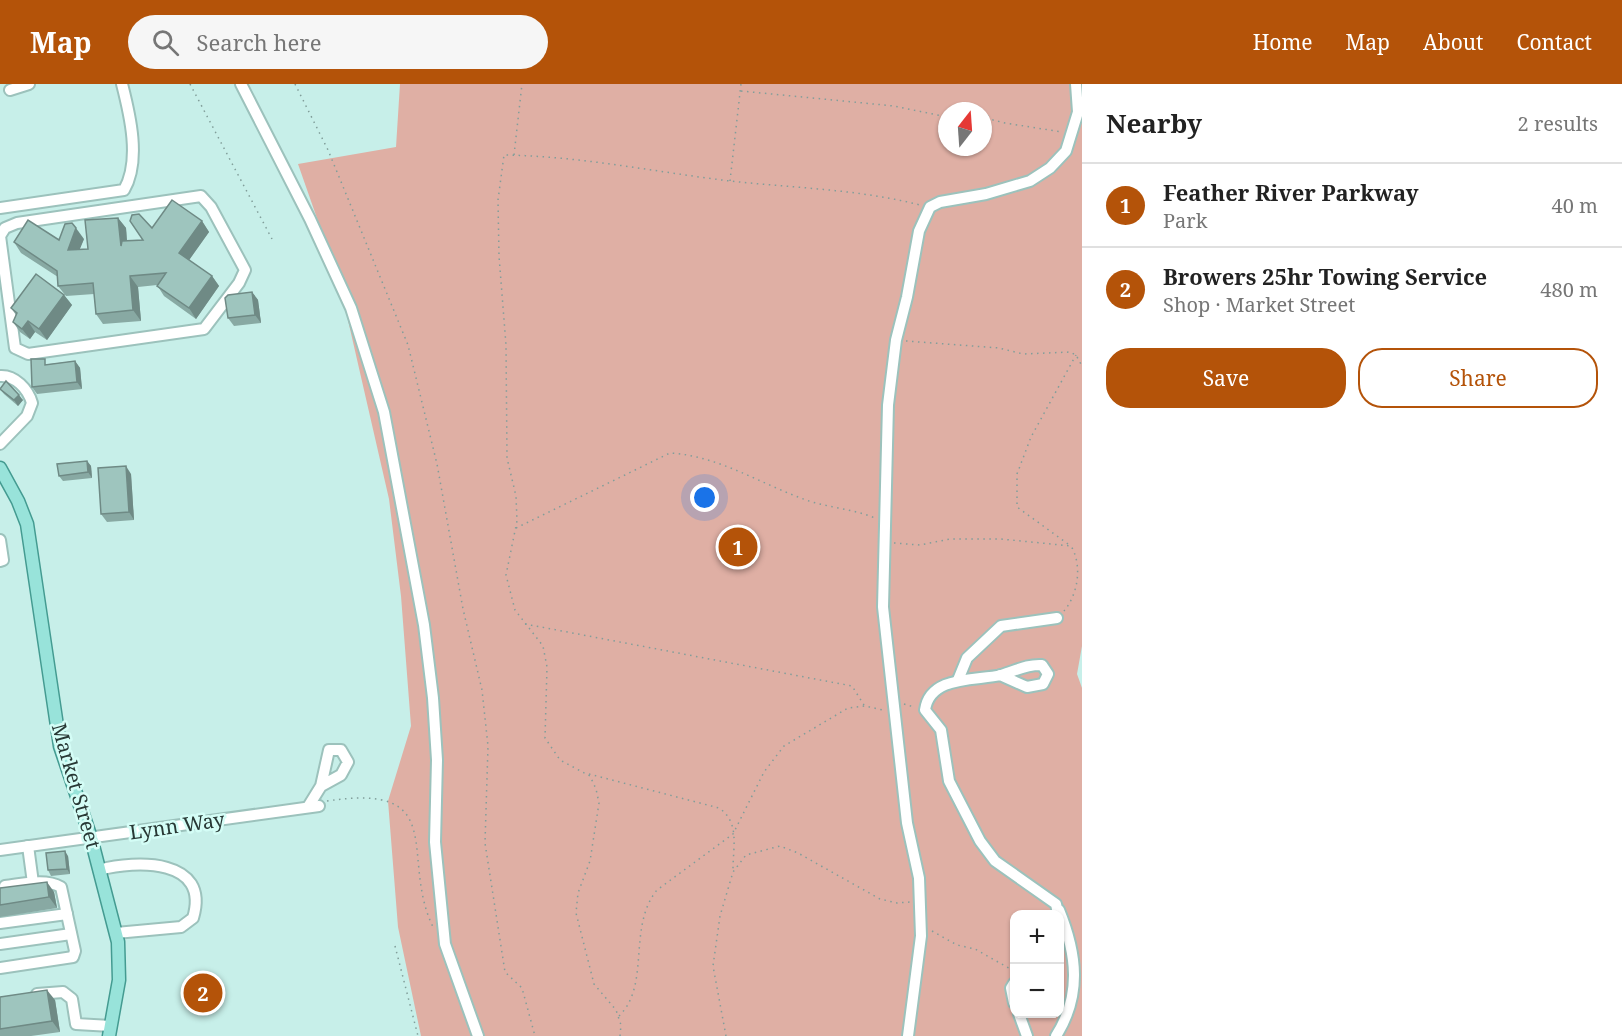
<!DOCTYPE html>
<meta charset="utf-8">
<style>
:root{--surface:#fff;--page:#f6f6f6;--text:#222;--muted:#767676;--line:#e0e0e0;--accent:#b45309}
body{margin:0;font-family:"Noto Serif",serif;background:var(--page);color:var(--text)}
.controls{position:absolute;right:18px;bottom:18px;display:grid;overflow:hidden;border-radius:12px;box-shadow:0 2px 4px #0004}
.controls button{width:54px;height:54px;display:grid;place-items:center;padding:0;border:0;border-bottom:2px solid var(--line);background:var(--surface);color:var(--text);font:30px sans-serif}
.compass{position:absolute;left:938px;top:18px;width:54px;height:54px;border-radius:50%;background:var(--surface);box-shadow:0 2px 4px #0004;rotate:17deg}
.you{position:absolute;left:705px;top:414px;width:21px;height:21px;margin:-15px;border:4px solid #fff;border-radius:50%;background:#1a73e8;box-shadow:0 0 0 9px #1a73e833}
.badge{display:grid;place-items:center;width:39px;height:39px;border-radius:50%;background:var(--accent);color:#fff;font-size:20px;font-weight:700}
.pin{position:absolute;translate:-50% -50%;border:3px solid #fff;box-shadow:0 2px 6px #0006}
.list{margin:0;padding:0;list-style:none}
h2{display:flex;justify-content:space-between;align-items:center;height:78px;margin:0;padding:0 24px;font-size:26px}
h2 small{font-size:20px;font-weight:400;color:var(--muted)}
.list li{display:grid;grid-template-columns:39px 1fr auto;gap:18px;align-items:center;box-sizing:border-box;height:84px;padding:0 24px;border-top:2px solid var(--line)}
.list b{display:block;font-size:22px;white-space:nowrap}
.list p{margin:0;font-size:20px;white-space:nowrap;color:var(--muted)}
.list em{font-size:20px;font-style:normal;color:var(--muted)}
.actions{display:flex;gap:12px;padding:18px 24px}
.actions a{flex:1;padding:14px 0;border:2px solid var(--accent);border-radius:24px;text-align:center;font-size:21px;color:var(--accent)}
.actions .main{background:var(--accent);color:#fff}
.icon{flex:none;width:33px;height:33px;fill:none;stroke:currentColor;stroke-width:2;stroke-linecap:round;stroke-linejoin:round}
.map{position:relative;flex:none;width:1082px;height:952px;overflow:hidden}
header{display:flex;align-items:center;gap:36px;box-sizing:border-box;height:84px;padding:0 30px;background:var(--accent);color:#fff}
header strong{font-size:28px}
nav{display:flex;gap:33px;margin-inline-start:auto;font-size:21px}
.search{width:420px;height:54px;background:var(--page);display:flex;align-items:center;gap:15px;box-sizing:border-box;padding:0 21px;border-radius:33px;color:var(--muted);font-size:22px}
main{display:flex}
aside{flex:1;background:var(--surface)}
.map>svg:first-child{display:block}
.green{fill:#dfafa4;fill-rule:evenodd}
.lines{fill:none;stroke-linecap:round;stroke-linejoin:round}
.minor-casing{stroke:#9cc2bc;stroke-width:14}
.major-casing{stroke:#449b91;stroke-width:15}
.path{stroke:#819e9a;stroke-width:1.5;stroke-dasharray:1.5 4.5;stroke-linecap:butt}
.minor{stroke:#fff;stroke-width:10}
.major{stroke:#98e3da;stroke-width:12}
.wall{fill:#88a9a3}
.shaded-wall{fill:#6f8a85}
.building{fill:#9ec5be;stroke:#6f8a85;stroke-width:1.5}
.labels{text-anchor:middle;stroke-width:5;stroke-linejoin:round;paint-order:stroke}
.street-label{font-size:20px;fill:#283835;stroke:#d4fdf6}
</style>
<header>
<strong>Map</strong>
<div class="search"><svg class="icon" aria-label="search" viewBox="0 0 24 24"><circle cx="10" cy="10" r="6"/><path d="M15 15l6 6"/></svg>Search here</div>
<nav><a>Home</a><a>Map</a><a>About</a><a>Contact</a></nav>
</header>
<main>
<div class="map">
<svg width="1082" height="952" viewBox="0 0 1082 952">
<rect width="100%" height="100%" fill="#c7efe9"/>
<path class="green" d="M400 0H1082V562L1077 590 1082 604V952H421L398 843 388 717 411 642 401 512 389 415 339 197 298 80 396 63ZM947 27H983V63H947ZM1014 830H1060V930H1014Z"/>
<g class="lines">
<g class="minor-casing">
<g id="minor">
<path d="M241 0 310 135 351 224 384 328 424 541 433 614 437 676 435 758 445 860 478 952"/>
<path d="M10 6 29 0"/>
<path d="M201 112 211 123 245 186 239 199 204 245 28 270 15 264 0 152 5 144 17 139Z"/>
<path d="M0 124 124 106C141 77 130 31 122 0"/>
<path d="M0 292C15 291 28 305 32 319L27 332 0 360"/>
<path d="M0 456 3 476 0 477"/>
<path d="M1000 591 1027 603 1043 600 1048 590 1042 581C1027 580 1015 587 1001 591 976 597 930 591 925 626L941 646 949 697 980 757 995 777 1056 820 1058 830"/>
<path d="M958 596 967 574 1001 542 1057 534"/>
<path d="M308 723 321 702 329 666H341L348 678 341 691 321 702"/>
<path d="M28 762 33 799"/>
<path d="M0 766 319 722"/>
<path d="M99 786C136 776 211 774 193 834L181 843 116 849"/>
<path d="M0 810 6 808 5 802C23 800 45 794 61 803L75 867 73 873 0 884"/>
<path d="M0 839 67 830"/>
<path d="M0 860 71 850"/>
<path d="M1014 899 1011 904 1014 919"/>
<path d="M37 910 63 908 72 915 76 940 111 942"/>
<path d="M1019 930 1027 952"/>
<path d="M908 952 921 852 919 794 907 739 883 523 888 321 896 256 907 213 919 147 930 123 940 118 986 110 1030 97 1050 84 1066 67 1078 28 1076 0"/>
<path d="M1056 952C1082 911 1077 870 1059 826"/>
</g>
</g>
<g class="major-casing">
<path id="major" d="M0 384 18 417 27 440 60 662 91 754 118 858 119 896 109 952"/>
</g>
<g class="path">
<path d="M190 0 272 155"/>
<path d="M295 0 328 66 408 261 437 380 463 525 482 606 488 662 485 759 505 888 522 904 535 952"/>
<path d="M741 7 894 22 947 33"/>
<path d="M976 27H980"/>
<path d="M983 28 993 36 1005 39 1062 48"/>
<path d="M514 71 522 0"/>
<path d="M730 97 741 0"/>
<path d="M906 257 999 264 1023 270 1070 268 1076 271 1082 282"/>
<path d="M516 444 670 369C720 372 762 401 809 417 831 424 853 425 875 434"/>
<path d="M894 459 920 461 950 455H1001L1071 462C1082 480 1079 509 1064 527"/>
<path d="M1068 460 1017 423V390L1031 353 1076 271"/>
<path d="M525 540 852 602 864 621"/>
<path d="M904 620 914 623"/>
<path d="M589 690 719 724C740 738 733 763 733 785"/>
<path d="M327 717C451 698 399 773 433 843"/>
<path d="M932 847 957 861 975 865 1014 887"/>
<path d="M395 862 418 952"/>
<path d="M619 932C651 901 627 843 657 806L733 750 764 688 784 662 848 624 865 622 883 626"/>
<path d="M620 952 621 941 616 926 594 900 576 829 578 809 590 777 599 719 596 705 590 692 560 676 545 654 547 583 543 562 515 526 506 491 517 437 516 412 507 374 506 261 499 172 498 116 504 71C580 72 655 88 730 97 793 104 858 105 920 121"/>
<path d="M726 952 713 882 720 832 733 788 746 771 780 762 798 769 880 815 897 819 910 818"/>
</g>
<use href="#minor" class="minor"/>
<use href="#major" class="major"/>
</g>
<g class="wall">
<path d="M118 134 126 144 127 157 143 156 152 144 202 137 209 148 189 176 212 192 219 202 196 235 164 212 157 201 138 203 141 237 103 240 96 230 94 210 66 212 58 202V193L21 169 14 158 84 155 79 166 88 165Z"/>
<path d="M252 208 258 216 261 239 234 242 228 234Z"/>
<path d="M64 211 72 221 47 256 35 248 30 255 20 248 13 238 16 231 11 224Z"/>
<path d="M75 277 80 284 82 305 37 310 32 303 49 280Z"/>
<path d="M0 305 23 316 18 322 4 310Z"/>
<path d="M87 377 91 382 92 394 63 397 59 392Z"/>
<path d="M131 390 134 436 107 438 101 430Z"/>
<path d="M68 772 70 790 51 792 48 786Z"/>
<path d="M0 804 54 808 57 824 0 833Z"/>
<path d="M0 913 55 916 60 948 31 952H0Z"/>
</g>
<g class="shaded-wall">
<path d="M118 134 126 144 128 172 121 162Z"/>
<path d="M202 137 209 148 187 179 179 169Z"/>
<path d="M76 144 84 155 75 177 68 166Z"/>
<path d="M130 192 138 203 141 237 133 226Z"/>
<path d="M212 192 219 202 196 235 189 224Z"/>
<path d="M252 208 258 216 261 239 255 231Z"/>
<path d="M64 211 72 221 47 256 39 245Z"/>
<path d="M28 237 35 248 30 255 22 245Z"/>
<path d="M75 277 80 284 82 305 77 298Z"/>
<path d="M19 311 23 316 18 322 14 316Z"/>
<path d="M87 377 91 382 92 394 88 388Z"/>
<path d="M126 382 131 390 134 436 129 428Z"/>
<path d="M65 767 68 772 70 790 67 785Z"/>
<path d="M47 798 54 808 57 824 49 813Z"/>
<path d="M47 906 55 916 60 948 52 937Z"/>
</g>
<g class="building">
<path d="M172 116 202 137 179 169 212 192 189 224 157 202 166 189 130 192 133 226 96 230 93 199 58 202 57 187 14 158 28 136 59 156 65 140 72 139 76 144 68 166 88 165 85 136 118 134 121 162 122 157 143 156 130 137 132 131 139 130 152 144Z"/>
<path d="M36 190 64 211 39 245 28 237 22 245 13 238 17 229 11 224Z"/>
<path d="M252 208 255 231 228 234 225 214 228 211Z"/>
<path d="M31 275H45V281L75 277 77 298 32 303Z"/>
<path d="M6 297 19 311 14 316 0 305Z"/>
<path d="M87 377 88 388 59 392 57 380Z"/>
<path d="M126 382 129 428 101 430 98 384Z"/>
<path d="M65 767 67 785 48 786 46 769Z"/>
<path d="M47 798 49 813 0 821V804Z"/>
<path d="M47 906 52 937 0 945V913Z"/>
</g>
<g class="labels">
<g class="street-label">
<text transform="translate(76 702) rotate(74)" y="7">Market Street</text>
<text transform="translate(177 742) rotate(-8)" y="7">Lynn Way</text>
</g>
</g>
</svg>
<div class="controls">
<button>+</button>
<button>−</button>
</div>
<svg class="compass" viewBox="-18 -18 36 36"><path d="M0-13l5 13h-10z" fill="#e53935"/><path d="M0 13l5-13h-10z" fill="#767676"/></svg>
<div class="you"></div>
<div class="pin badge" style="left:738px;top:463px">1</div>
<div class="pin badge" style="left:203px;top:909px">2</div>
</div>
<aside>
<h2>Nearby<small>2 results</small></h2>
<ul class="list">
<li><span class="badge">1</span><div><b>Feather River Parkway</b><p>Park</p></div><em>40 m</em></li>
<li><span class="badge">2</span><div><b>Browers 25hr Towing Service</b><p>Shop · Market Street</p></div><em>480 m</em></li>
</ul>
<div class="actions"><a class="main">Save</a><a>Share</a></div>
</aside>
</main>
